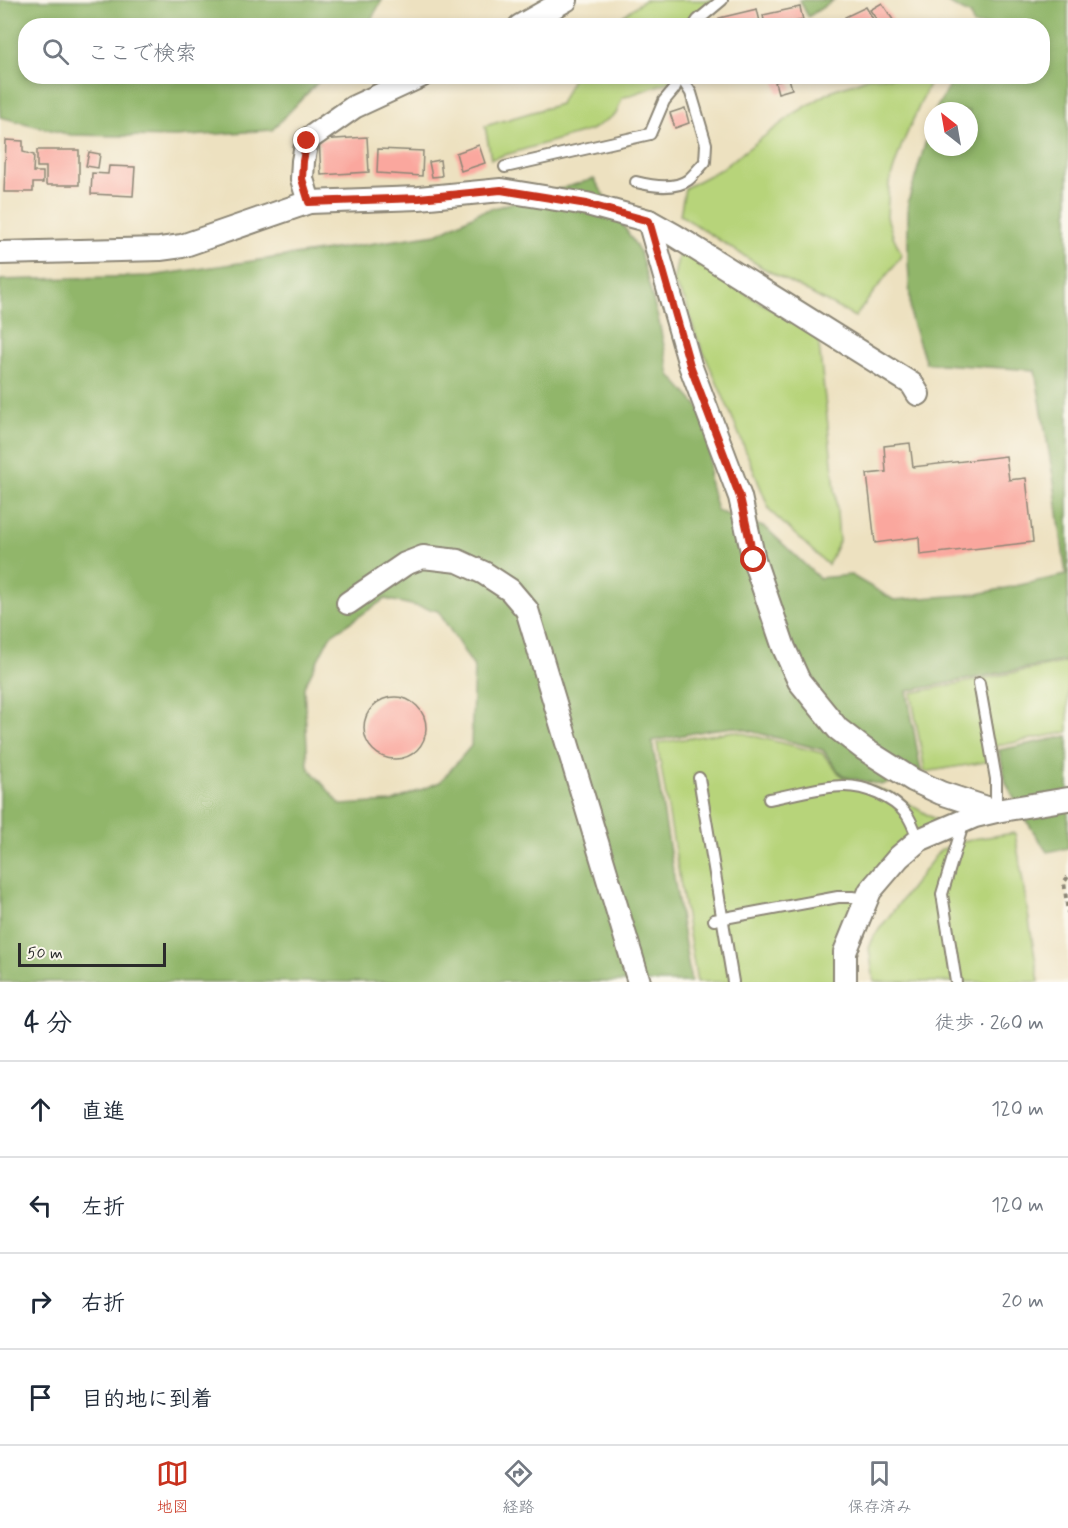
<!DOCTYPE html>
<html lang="ja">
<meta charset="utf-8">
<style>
:root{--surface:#fff;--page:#f6f6f7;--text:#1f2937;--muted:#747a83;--line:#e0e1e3;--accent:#c8321e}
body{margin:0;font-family:Mynerve,"Klee One",sans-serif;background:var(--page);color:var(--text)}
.compass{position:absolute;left:924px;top:102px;width:54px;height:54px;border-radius:50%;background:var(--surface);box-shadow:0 3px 9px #0003;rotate:329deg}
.scale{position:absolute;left:18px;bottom:15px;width:148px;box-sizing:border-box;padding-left:6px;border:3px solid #2b2b2b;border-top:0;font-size:16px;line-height:21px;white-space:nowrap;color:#2b2b2b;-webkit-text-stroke:4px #fbf7ec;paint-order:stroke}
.stop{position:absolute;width:18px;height:18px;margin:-14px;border:4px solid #c8321e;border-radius:50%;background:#fff}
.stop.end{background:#c8321e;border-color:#fff;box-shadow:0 2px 6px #0008}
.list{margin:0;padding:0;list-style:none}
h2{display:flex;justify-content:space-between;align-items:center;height:78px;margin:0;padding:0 24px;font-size:26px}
h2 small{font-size:20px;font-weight:400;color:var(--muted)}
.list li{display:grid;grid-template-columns:39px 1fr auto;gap:18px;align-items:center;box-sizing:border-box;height:96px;padding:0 24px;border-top:2px solid var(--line)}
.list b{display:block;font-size:22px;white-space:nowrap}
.list em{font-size:20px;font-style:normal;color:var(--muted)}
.icon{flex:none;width:33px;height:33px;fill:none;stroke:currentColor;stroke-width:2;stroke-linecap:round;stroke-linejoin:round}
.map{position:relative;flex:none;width:1068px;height:982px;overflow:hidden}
.search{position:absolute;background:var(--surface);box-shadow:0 3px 9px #0003;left:18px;right:18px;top:18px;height:66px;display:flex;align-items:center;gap:15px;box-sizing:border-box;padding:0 21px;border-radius:24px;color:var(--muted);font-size:22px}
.sheet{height:462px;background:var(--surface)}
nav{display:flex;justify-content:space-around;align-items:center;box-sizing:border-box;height:84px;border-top:2px solid var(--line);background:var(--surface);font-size:16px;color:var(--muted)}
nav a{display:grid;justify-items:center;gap:3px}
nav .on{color:var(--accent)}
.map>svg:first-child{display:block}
.green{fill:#b7d47a;stroke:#718052;stroke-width:1.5}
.forest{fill:#91b66a;stroke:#5e704a;stroke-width:1.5;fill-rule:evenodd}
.building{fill:#faa79e}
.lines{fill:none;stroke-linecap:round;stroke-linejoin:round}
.lane-casing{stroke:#8c8676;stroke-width:14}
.street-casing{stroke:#8c8676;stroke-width:26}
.path{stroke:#8c8676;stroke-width:4;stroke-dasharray:4.5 4.5;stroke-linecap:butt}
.lane{stroke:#fff;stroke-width:10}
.street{stroke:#fff;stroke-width:22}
.route{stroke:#c8321e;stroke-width:8}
</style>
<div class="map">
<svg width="1068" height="982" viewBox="0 0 1068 982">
<rect width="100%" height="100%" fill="#fbf7ec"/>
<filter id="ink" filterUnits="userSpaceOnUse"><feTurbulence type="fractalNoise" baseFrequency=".0167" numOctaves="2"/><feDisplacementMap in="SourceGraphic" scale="12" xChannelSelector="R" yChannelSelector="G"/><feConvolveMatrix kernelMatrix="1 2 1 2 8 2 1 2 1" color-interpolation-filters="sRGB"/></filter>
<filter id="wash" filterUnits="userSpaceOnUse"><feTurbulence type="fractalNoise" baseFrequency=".008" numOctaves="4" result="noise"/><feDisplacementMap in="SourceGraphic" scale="24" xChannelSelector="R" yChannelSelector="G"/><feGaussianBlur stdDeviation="1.35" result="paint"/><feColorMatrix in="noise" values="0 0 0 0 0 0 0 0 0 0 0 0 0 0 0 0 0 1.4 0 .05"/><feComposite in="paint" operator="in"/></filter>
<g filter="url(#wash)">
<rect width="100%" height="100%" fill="#ede1c0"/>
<g class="green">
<path d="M644 0H713L685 25 610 26Z"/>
<path d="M573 77 671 76V81L622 98 616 114 591 130 491 159 485 126 560 104Z"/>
<path d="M868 77H932L901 147 889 183 887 217 893 236 902 255 855 317 763 268 680 215 685 188 721 169 795 113 835 89 855 83Z"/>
<path d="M680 248 731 285 818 336 836 498 839 541 828 565 770 511 730 412 695 333 686 302 673 282Z"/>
<path d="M1068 662V732L996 746 998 760 925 772 911 693Z"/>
<path d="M734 731 822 753 843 778 889 792 938 821 900 844 836 982H697L657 743Z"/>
<path d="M1015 833 1039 982H874L869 948 874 936 940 850 966 840Z"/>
</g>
<g class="forest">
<path d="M0 0H382L368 25 26 26V76L323 77 272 130 176 137 71 135 0 117Z"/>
<path d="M800 0H834L808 17Z"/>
<path d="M934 0H1068V660L907 691 921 772 881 785 842 776 823 750 735 727 709 730 652 741 691 982H0V280L151 276 437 234 480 212 594 179 640 252 659 322 670 375 712 422 709 480 717 511 766 528 819 578 851 575 894 600 978 594 1066 575 1054 482 1035 370 926 363 911 319 908 260V202L933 117V147H969V111H935L954 77 1042 76V26L973 25 971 15 946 2ZM385 599 438 611 474 667 471 746 440 782 391 802 341 805 308 767 304 687 330 636Z"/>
<path d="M1068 736V848L1047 852 1024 817 1006 783 999 750Z"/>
</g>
<g id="blocks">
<g class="building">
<path d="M882 3 897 26H881L870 10Z"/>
<path d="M800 7 803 20 776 26H765L763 15Z"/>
<path d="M866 7 877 26H850L845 17Z"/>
<path d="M757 9 761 26H720L719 18Z"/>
<path d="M789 78 792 89 778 93 775 82Z"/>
<path d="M685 108 689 123 675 128 670 113Z"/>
<path d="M367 137 369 172 321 175 319 140Z"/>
<path d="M6 140 23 141V152L34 155 33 172H43V183H33V192H4Z"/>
<path d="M479 145 485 163 461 171 456 153Z"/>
<path d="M378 149 423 151 422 176 377 173Z"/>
<path d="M37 150H79V185H46V167H37Z"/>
<path d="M89 152 100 154 98 168 86 166Z"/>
<path d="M440 160 442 176 432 177 429 162Z"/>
<path d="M109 166 135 167 133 196 91 194 92 173 108 174Z"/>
<path d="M910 443 913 467 1006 456 1009 480 1026 478 1033 542 920 555 919 537 875 543 867 474 886 472 884 446Z"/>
<circle cx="395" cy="728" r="31"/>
</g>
</g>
</g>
<g filter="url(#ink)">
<use href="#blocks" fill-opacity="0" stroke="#8c8676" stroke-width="1.5"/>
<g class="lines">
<g class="lane-casing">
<g id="lane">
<path d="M694 26 698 20 722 0"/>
<path d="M505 167 650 134 664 101 674 89 680 76"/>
<path d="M636 182C652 186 674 190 688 180 694 175 699 168 705 162L706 144 691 93 680 76"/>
<path d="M979 683 996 779V811"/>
<path d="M699 778 733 982"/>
<path d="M769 799C793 795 820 786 844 786 865 786 893 797 907 815 912 822 915 832 919 840"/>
<path d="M714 920 838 897H852L866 899"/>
<path d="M956 982 942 894 964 821"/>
</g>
</g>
<g class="street-casing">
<g id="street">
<path d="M520 26 566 0"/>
<path d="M309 202 302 179 303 161 307 140 354 107 421 76"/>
<path d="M649 221 690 365 740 497 754 560 784 648 799 681 838 729 864 749 913 780 941 793 996 811"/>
<path d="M0 253 160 249 182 246 309 202 419 198 501 190 587 204 649 221 674 235 912 384 918 394"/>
<path d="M348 603 405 564 423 557 458 561 484 573 510 590 527 610 639 982"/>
<path d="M845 982V952L870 891 899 857 919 840 975 816 996 811 1068 799"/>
</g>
</g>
<path class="path" d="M1068 877 1064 882 1068 913"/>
<use href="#lane" class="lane"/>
<use href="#street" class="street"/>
</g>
</g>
<g class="lines" filter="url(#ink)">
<path class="route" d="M307 141 303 161 302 179 309 202 419 198 501 190 587 204 649 221 690 365 740 497 754 560"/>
</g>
</svg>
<svg class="compass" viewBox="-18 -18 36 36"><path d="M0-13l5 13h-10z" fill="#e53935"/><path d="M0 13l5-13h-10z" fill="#747a83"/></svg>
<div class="scale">50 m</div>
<div class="stop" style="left:754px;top:560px"></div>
<div class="stop end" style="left:307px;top:141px"></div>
<div class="search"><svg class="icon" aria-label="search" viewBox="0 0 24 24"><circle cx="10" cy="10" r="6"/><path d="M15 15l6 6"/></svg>ここで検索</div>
</div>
<section class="sheet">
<h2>4 分<small>徒歩 · 260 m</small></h2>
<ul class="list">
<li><svg class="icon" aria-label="ahead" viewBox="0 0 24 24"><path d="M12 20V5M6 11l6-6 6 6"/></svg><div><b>直進</b></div><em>120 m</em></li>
<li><svg class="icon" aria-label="left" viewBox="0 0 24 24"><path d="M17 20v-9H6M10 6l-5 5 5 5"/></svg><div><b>左折</b></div><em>120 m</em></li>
<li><svg class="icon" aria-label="right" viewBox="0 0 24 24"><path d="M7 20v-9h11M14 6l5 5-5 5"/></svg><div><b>右折</b></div><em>20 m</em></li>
<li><svg class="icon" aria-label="arrive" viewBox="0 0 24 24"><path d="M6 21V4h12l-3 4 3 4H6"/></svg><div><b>目的地に到着</b></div></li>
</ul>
</section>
<nav>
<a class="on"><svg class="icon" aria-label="map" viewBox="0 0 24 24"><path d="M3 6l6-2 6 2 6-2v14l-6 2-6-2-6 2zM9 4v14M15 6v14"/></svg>地図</a>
<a><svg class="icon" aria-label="directions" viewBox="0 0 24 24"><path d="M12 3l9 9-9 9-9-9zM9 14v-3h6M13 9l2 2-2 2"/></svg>経路</a>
<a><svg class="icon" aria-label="saved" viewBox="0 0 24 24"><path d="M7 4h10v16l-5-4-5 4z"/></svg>保存済み</a>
</nav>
